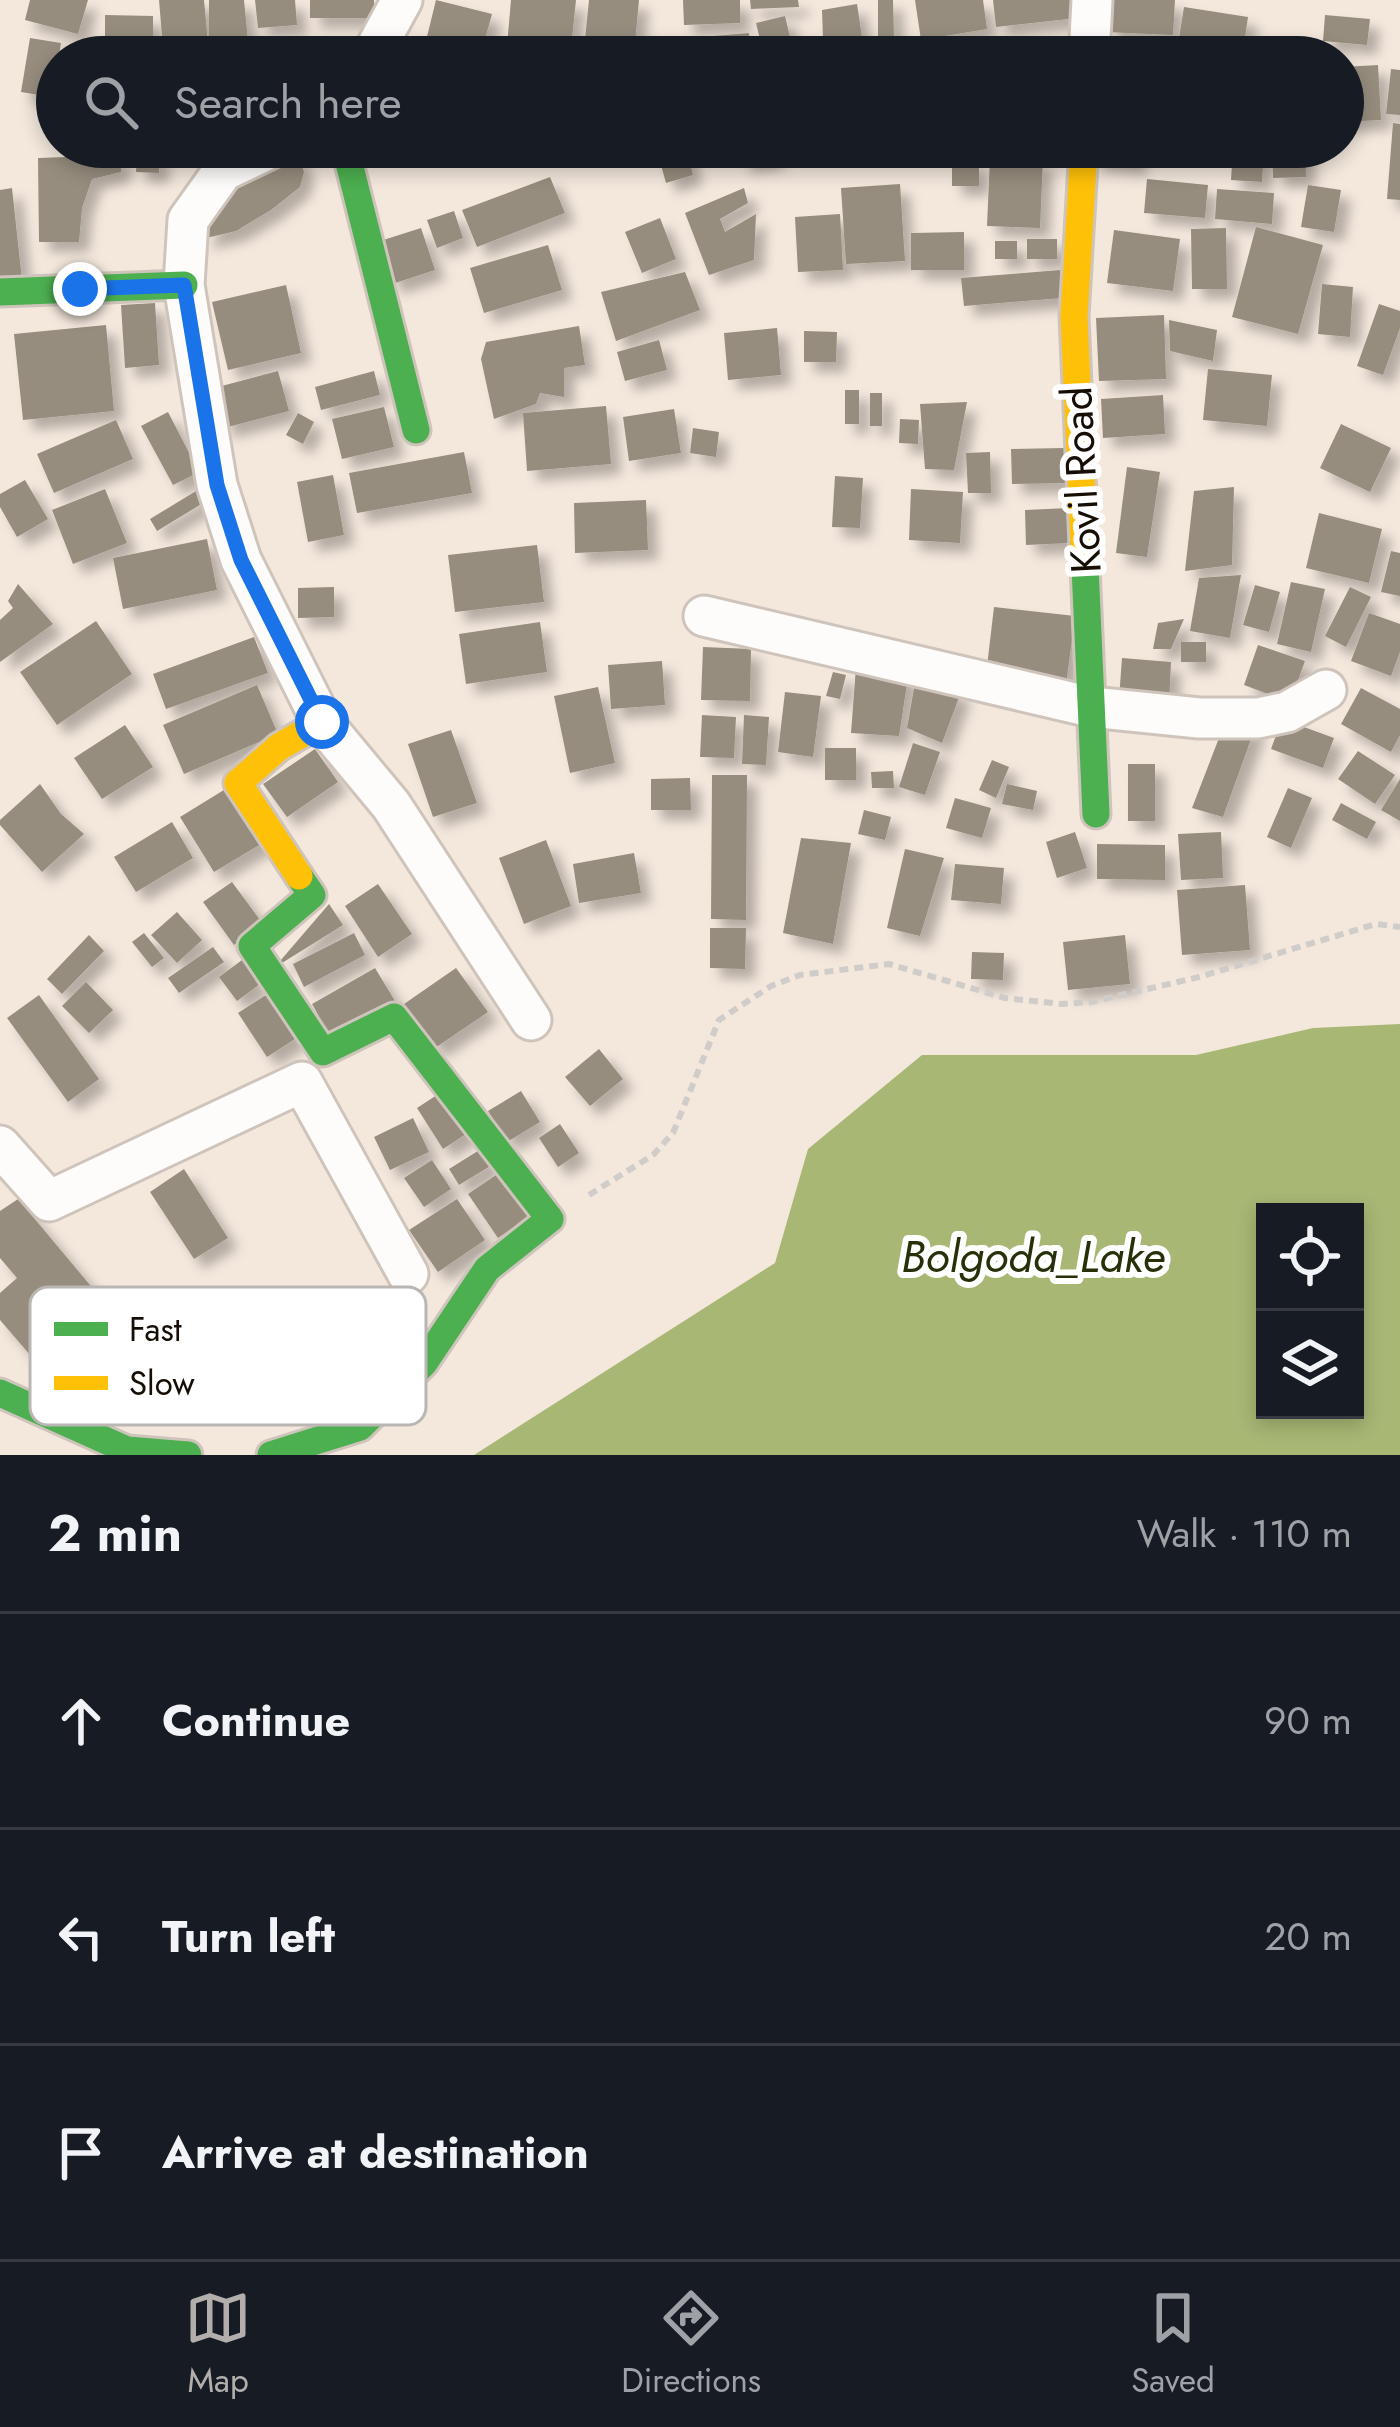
<!DOCTYPE html>
<meta charset="utf-8">
<style>
:root{--surface:#171b24;--page:#242831;--text:#f1f3f6;--muted:#9ea1a6;--line:#363941;--accent:#b2aeac}
body{margin:0;font-family:Jost,sans-serif;background:var(--page);color:var(--text)}
.controls{position:absolute;right:36px;bottom:36px;display:grid;overflow:hidden;border-radius:0px;box-shadow:0 6px 18px #0003}
.controls button{width:108px;height:108px;display:grid;place-items:center;padding:0;border:0;border-bottom:3px solid var(--line);background:var(--surface);color:var(--text);font:60px sans-serif}
.stop{position:absolute;width:36px;height:36px;margin:-27px;border:9px solid #1a73e8;border-radius:50%;background:#fff}
.stop.end{background:#1a73e8;border-color:#fff;box-shadow:0 3px 12px #0008}
.list{margin:0;padding:0;list-style:none}
h2{display:flex;justify-content:space-between;align-items:center;height:156px;margin:0;padding:0 48px;font-size:51px}
h2 small{font-size:39px;font-weight:400;color:var(--muted)}
.list li{display:grid;grid-template-columns:78px 1fr auto;gap:36px;align-items:center;box-sizing:border-box;height:216px;padding:0 48px;border-top:3px solid var(--line)}
.list b{display:block;font-size:45px;white-space:nowrap}
.list em{font-size:39px;font-style:normal;color:var(--muted)}
.icon{flex:none;width:66px;height:66px;fill:none;stroke:currentColor;stroke-width:2;stroke-linecap:round;stroke-linejoin:round}
.map{position:relative;flex:none;width:1400px;height:1455px;overflow:hidden}
.search{position:absolute;background:var(--surface);box-shadow:0 6px 18px #0003;left:36px;right:36px;top:36px;height:132px;display:flex;align-items:center;gap:30px;box-sizing:border-box;padding:0 42px;border-radius:66px;color:var(--muted);font-size:45px}
.sheet{height:804px;background:var(--surface)}
nav{display:flex;justify-content:space-around;align-items:center;box-sizing:border-box;height:168px;border-top:3px solid var(--line);background:var(--surface);font-size:33px;color:var(--muted)}
nav a{display:grid;justify-items:center;gap:6px}
nav .on{color:var(--accent)}
.map>svg:first-child{display:block}
.water{fill:#a8b774;fill-rule:evenodd}
.building{fill:#968d7e;filter:url(#shadow)}
.lines{fill:none;stroke-linecap:round;stroke-linejoin:round}
.street-casing{stroke:#cfc4bb;stroke-width:45}
.fast-casing{stroke:#cfc4bb;stroke-width:33}
.slow-casing{stroke:#cfc4bb;stroke-width:33}
.path{stroke:#d0ccc9;stroke-width:6;stroke-dasharray:9 6;stroke-linecap:butt}
.street{stroke:#fdfcfa;stroke-width:39}
.fast{stroke:#4caf50;stroke-width:27}
.slow{stroke:#ffc107;stroke-width:27}
.route{stroke:#1a73e8;stroke-width:15}
.labels{text-anchor:middle;stroke-width:12;stroke-linejoin:round;paint-order:stroke}
.street-label{font-size:42px;fill:#160d05;stroke:#fff}
.water-label{font-size:45px;font-style:italic;fill:#263009;stroke:#fff}
.key{fill:#fff;stroke:#b9b6b4;stroke-width:3}
.key-label{font-size:33px;fill:#160d05}
</style>
<div class="map">
<svg width="1400" height="1455" viewBox="0 0 1400 1455">
<defs>
<filter id="shadow"><feDropShadow dx="10" dy="10" stdDeviation="6" flood-color="#0004"/></filter>
</defs>
<rect width="100%" height="100%" fill="#f4e8dd"/>
<path class="water" d="M1400 1024V1455H474L775 1263 808 1149 922 1055H1196L1313 1028ZM1265 1212H1355V1410H1265Z"/>
<g class="building">
<path d="M30 0H88L78 34 25 20Z"/>
<path d="M159 0H204L208 44 163 48Z"/>
<path d="M209 0H244L248 41 209 42Z"/>
<path d="M255 0H295L297 25 258 28Z"/>
<rect x="310" y="0" width="64" height="18"/>
<path d="M436 0 492 14 480 57H422Z"/>
<path d="M511 0H576L570 57H506Z"/>
<path d="M589 0H639L635 43 585 39Z"/>
<path d="M683 0H740V23L684 25Z"/>
<path d="M750 0H798L799 7 751 9Z"/>
<path d="M878 0H893L894 39 878 40Z"/>
<path d="M915 0H983L987 29 921 40Z"/>
<path d="M993 0H1076L1077 18 996 27Z"/>
<path d="M1107 0H1175L1173 35 1106 32Z"/>
<path d="M857 4 865 57H769L823 39 822 10Z"/>
<path d="M1184 7 1248 17 1242 57H1176Z"/>
<path d="M105 15 153 16V40L105 39Z"/>
<path d="M1325 15 1370 19 1367 45 1323 41Z"/>
<path d="M785 16 790 37 761 44 756 23Z"/>
<path d="M749 33 751 57H701L700 37Z"/>
<path d="M317 36 357 40 355 57H315Z"/>
<path d="M30 38 61 43 52 97 21 92Z"/>
<path d="M993 40 996 57H932L931 51Z"/>
<path d="M295 41 297 57H264L262 45Z"/>
<path d="M1107 43 1162 44V57H1106Z"/>
<path d="M1378 65 1381 120 1343 122V67Z"/>
<path d="M1391 69 1400 70V115L1386 114Z"/>
<path d="M1393 123 1400 124V200L1387 199Z"/>
<path d="M656 147H686L693 175 666 183Z"/>
<path d="M740 147H773L774 159 741 163Z"/>
<path d="M1093 147H1138L1136 165 1092 160Z"/>
<path d="M1233 147H1264L1262 182 1231 180Z"/>
<path d="M1272 147H1305L1306 177 1273 178Z"/>
<path d="M137 153 160 154 159 173 136 172Z"/>
<path d="M298 153 304 172 300 187 271 210 236 231 202 239 215 202 251 169Z"/>
<path d="M121 155V172L92 179 82 208 79 242H39L38 158Z"/>
<path d="M990 157 1043 159 1040 228 987 226Z"/>
<rect x="952" y="162" width="27" height="24"/>
<path d="M550 177 565 213 477 247 462 210Z"/>
<path d="M1147 179 1208 185 1205 218 1144 213Z"/>
<path d="M900 184 905 261 846 264 841 188Z"/>
<path d="M1308 185 1341 190 1334 232 1301 227Z"/>
<path d="M12 188 22 280 0 285V190Z"/>
<path d="M744 188 748 203 720 219 725 232 756 214 754 260 709 275 685 213Z"/>
<path d="M1217 189 1274 193 1272 224 1215 219Z"/>
<path d="M454 211 463 238 437 248 427 220Z"/>
<path d="M840 214 843 270 798 272 795 217Z"/>
<path d="M660 218 676 259 642 273 625 232Z"/>
<path d="M1256 227 1323 245 1298 334 1232 317Z"/>
<path d="M421 228 435 270 392 284 377 242Z"/>
<path d="M1226 228 1227 289H1192L1191 229Z"/>
<path d="M1114 230 1180 239 1173 291 1107 283Z"/>
<path d="M964 232V270H911V233Z"/>
<rect x="1027" y="239" width="30" height="20"/>
<rect x="995" y="241" width="22" height="18"/>
<path d="M548 245 562 290 484 313 470 268Z"/>
<path d="M1060 270 1062 298 964 306 961 278Z"/>
<path d="M685 272 700 310 616 341 601 292Z"/>
<path d="M1322 284 1353 287 1350 337 1318 334Z"/>
<path d="M286 285 301 353 228 370 212 302Z"/>
<path d="M155 303 159 365 125 368 121 305Z"/>
<path d="M1379 304 1400 311V328L1383 375 1357 366Z"/>
<path d="M1164 315 1166 379 1099 381 1096 318Z"/>
<path d="M1169 320 1217 330 1213 361 1170 351Z"/>
<path d="M106 325 114 411 23 420 14 334Z"/>
<path d="M579 326 585 365 564 368V397L540 393 536 404 494 419 481 359 486 342Z"/>
<path d="M777 328 781 375 728 380 724 333Z"/>
<path d="M804 331 837 332 836 362H804Z"/>
<path d="M659 340 667 370 625 381 617 352Z"/>
<path d="M1208 369 1272 375 1267 426 1203 420Z"/>
<path d="M278 371 289 411 224 428 214 388Z"/>
<path d="M374 371 380 395 321 410 315 387Z"/>
<rect x="845" y="390" width="14" height="34"/>
<rect x="870" y="393" width="12" height="33"/>
<path d="M1163 395 1165 434 1103 438 1101 399Z"/>
<path d="M967 402 954 470 925 469 920 404Z"/>
<path d="M606 406 611 464 527 471 523 413Z"/>
<path d="M384 407 394 447 342 459 332 419Z"/>
<path d="M674 409 681 453 629 461 623 417Z"/>
<path d="M168 412 199 472 173 485 141 426Z"/>
<path d="M298 413 314 422 303 444 286 435Z"/>
<path d="M900 419 919 420 918 444 899 443Z"/>
<path d="M116 420 133 459 54 493 37 454Z"/>
<path d="M1341 424 1391 448 1370 492 1320 468Z"/>
<path d="M693 428 719 432 716 457 690 453Z"/>
<path d="M1065 448 1066 483 1012 484 1011 449Z"/>
<path d="M464 452 472 493 357 513 349 473Z"/>
<path d="M990 452 991 493H968L966 453Z"/>
<path d="M1127 467 1160 472 1147 557 1116 553Z"/>
<path d="M333 475 344 535 308 542 297 482Z"/>
<path d="M835 476 863 478 860 528 832 527Z"/>
<path d="M25 480 48 519 17 537 0 507V494Z"/>
<path d="M1234 487 1232 565 1185 571 1194 491Z"/>
<path d="M201 488 208 500 157 531 150 519Z"/>
<path d="M105 489 127 543 73 564 52 510Z"/>
<path d="M911 489 963 492 960 543 909 540Z"/>
<path d="M646 500 648 550 575 553 574 503Z"/>
<path d="M1069 508 1070 543 1026 545 1025 510Z"/>
<path d="M1319 513 1382 529 1369 583 1306 568Z"/>
<path d="M207 539 217 590 123 609 113 558Z"/>
<path d="M537 545 544 602 455 612 448 555Z"/>
<path d="M1391 551 1400 553V596L1381 592Z"/>
<path d="M1241 575 1230 638 1190 631 1199 578Z"/>
<path d="M1291 582 1325 589 1311 652 1277 644Z"/>
<path d="M18 584 53 624 0 662V620L13 608 8 601Z"/>
<path d="M1255 585 1280 592 1269 632 1243 625Z"/>
<path d="M334 587V617L298 618V588Z"/>
<path d="M1350 587 1371 597 1346 647 1325 636Z"/>
<path d="M994 607 1075 616 1066 685 986 675Z"/>
<path d="M1369 613 1400 624V652L1391 676 1351 661Z"/>
<path d="M1184 619 1171 649H1153L1158 623Z"/>
<path d="M96 621 132 674 57 725 20 672Z"/>
<path d="M540 622 547 672 466 684 459 634Z"/>
<path d="M254 637 268 673 166 709 153 674Z"/>
<rect x="1181" y="642" width="25" height="20"/>
<path d="M1258 645 1305 661 1290 702 1244 685Z"/>
<path d="M703 647 751 649 750 701 701 700Z"/>
<path d="M1122 658 1171 662 1169 703 1119 699Z"/>
<path d="M662 661 665 705 611 709 608 665Z"/>
<path d="M856 667 909 671 899 736 851 733Z"/>
<path d="M833 672 846 675 840 699 826 696Z"/>
<path d="M916 677 961 692 942 743 907 728Z"/>
<path d="M257 685 278 734 184 774 163 725Z"/>
<path d="M598 687 615 763 570 773 554 696Z"/>
<path d="M1361 688 1400 709V735L1391 752 1341 724Z"/>
<path d="M785 692 821 696 813 757 778 752Z"/>
<path d="M702 715 736 717 734 758 700 757Z"/>
<path d="M744 715 769 717 766 765 742 764Z"/>
<path d="M1282 719 1334 738 1323 768 1271 749Z"/>
<path d="M125 725 153 767 102 799 74 758Z"/>
<path d="M1224 725H1256L1223 817 1192 808Z"/>
<path d="M451 730 477 803 433 817 408 744Z"/>
<path d="M913 743 940 752 925 795 899 787Z"/>
<rect x="825" y="748" width="31" height="32"/>
<path d="M315 749 338 782 287 817 263 784Z"/>
<path d="M1358 751 1395 775 1375 804 1338 779Z"/>
<path d="M992 760 1009 767 996 798 979 790Z"/>
<rect x="1128" y="764" width="27" height="57"/>
<path d="M893 771 894 788H872L871 772Z"/>
<path d="M712 775H747L746 920 711 919Z"/>
<path d="M690 778 691 810H651V779Z"/>
<path d="M1400 779V821L1381 810Z"/>
<path d="M40 784 61 814 84 834 42 872 0 825V820Z"/>
<path d="M1007 784 1037 791 1033 810 1002 804Z"/>
<path d="M232 785 266 841 214 872 180 817Z"/>
<path d="M1288 788 1312 798 1291 848 1267 837Z"/>
<path d="M955 798 991 808 982 838 946 828Z"/>
<path d="M1341 803 1376 822 1367 839 1332 820Z"/>
<path d="M864 810 891 817 885 840 858 834Z"/>
<path d="M172 822 193 858 136 892 114 857Z"/>
<path d="M1075 832 1087 868 1057 878 1046 842Z"/>
<path d="M1221 832 1223 878 1181 880 1178 834Z"/>
<path d="M801 838 851 843 833 944 783 933Z"/>
<path d="M546 840 571 906 524 924 499 858Z"/>
<path d="M1097 844 1165 845V880L1097 879Z"/>
<path d="M905 849 944 858 920 936 887 928Z"/>
<path d="M634 853 641 893 579 903 573 864Z"/>
<path d="M955 864 1004 868 1001 904 951 900Z"/>
<path d="M232 882 263 924 234 945 203 902Z"/>
<path d="M378 884 412 934 378 957 345 906Z"/>
<path d="M1245 885 1250 950 1182 955 1177 890Z"/>
<path d="M329 904 343 925 274 968Z"/>
<path d="M177 912 202 940 177 963 151 935Z"/>
<path d="M710 928H746L745 969 710 968Z"/>
<path d="M144 933 164 958 152 967 132 942Z"/>
<path d="M354 933 365 955 304 987 293 964Z"/>
<path d="M89 935 104 951 62 994 47 979Z"/>
<path d="M1125 935 1130 984 1068 990 1063 942Z"/>
<path d="M213 947 224 962 179 993 168 978Z"/>
<path d="M972 952 1004 953 1003 980 971 979Z"/>
<path d="M242 960 260 984 237 1001 219 977Z"/>
<path d="M375 968 395 1001 331 1038 312 1004Z"/>
<path d="M456 968 488 1012 435 1048 404 1004Z"/>
<path d="M86 982 113 1010 89 1033 62 1006Z"/>
<path d="M269 993 298 1037 267 1057 238 1013Z"/>
<path d="M39 995 99 1079 68 1102 7 1018Z"/>
<path d="M599 1049 623 1079 590 1106 565 1077Z"/>
<path d="M446 1089 472 1130 443 1149 417 1108Z"/>
<path d="M521 1091 540 1122 507 1142 488 1111Z"/>
<path d="M413 1118 429 1152 390 1170 374 1137Z"/>
<path d="M560 1124 579 1153 558 1167 539 1138Z"/>
<path d="M481 1149 492 1165 459 1185 449 1169Z"/>
<path d="M432 1160 451 1189 424 1207 404 1178Z"/>
<path d="M184 1169 228 1238 194 1259 150 1192Z"/>
<path d="M502 1171 532 1214 498 1238 468 1194Z"/>
<path d="M18 1199 100 1297 31 1356 0 1320V1293L17 1278 0 1258V1211Z"/>
<path d="M457 1199 485 1240 438 1272 409 1230Z"/>
</g>
<g class="lines">
<g class="street-casing">
<g id="street">
<path d="M371 57 402 0"/>
<path d="M1089 57 1092 0"/>
<path d="M273 147 223 171 188 220 184 285 217 485 241 560 322 722 391 805 531 1020"/>
<path d="M704 616 1091 707 1199 718H1258L1287 712 1326 690"/>
<path d="M0 1146 49 1201 302 1082 408 1274"/>
</g>
</g>
<g class="fast-casing">
<g id="fast">
<path d="M345 147 416 430"/>
<path d="M0 292 184 285"/>
<path d="M1084 544 1096 814"/>
<path d="M0 1393 127 1450 188 1455"/>
<path d="M271 1455 360 1427 424 1363 487 1269 550 1219 394 1017 323 1052 252 946 312 895 299 876"/>
</g>
</g>
<g class="slow-casing">
<g id="slow">
<path d="M1084 147 1074 317 1084 544"/>
<path d="M299 876 238 783 279 747 322 722"/>
</g>
</g>
<path class="path" d="M589 1195 653 1155 673 1133 719 1020 771 986 800 975 889 964 1005 998 1062 1004 1091 1002 1199 977 1376 924 1400 927"/>
<use href="#street" class="street"/>
<use href="#fast" class="fast"/>
<use href="#slow" class="slow"/>
</g>
<g class="lines">
<path class="route" d="M80 289 184 285 217 485 241 560 322 722"/>
</g>
<g class="labels">
<g class="street-label">
<text transform="translate(1081 480) rotate(-93)" y="15">Kovil Road</text>
</g>
<g class="water-label">
<text x="1033" y="1272">Bolgoda_Lake</text>
</g>
</g>
<rect x="30" y="1287" width="396" height="138" rx="18" class="key"/>
<rect x="54" y="1322" width="54" height="14" fill="#4caf50"/>
<rect x="54" y="1376" width="54" height="14" fill="#ffc107"/>
<g class="key-label">
<text x="129" y="1341">Fast</text>
<text x="129" y="1395">Slow</text>
</g>
</svg>
<div class="controls">
<button><svg class="icon" aria-label="locate" viewBox="0 0 24 24"><circle cx="12" cy="12" r="6"/><path d="M12 2v4M12 18v4M2 12h4M18 12h4"/></svg></button>
<button><svg class="icon" aria-label="layers" viewBox="0 0 24 24"><path d="M12 4l9 5-9 5-9-5zM3 14l9 5 9-5"/></svg></button>
</div>
<div class="stop" style="left:322px;top:722px"></div>
<div class="stop end" style="left:80px;top:289px"></div>
<div class="search"><svg class="icon" aria-label="search" viewBox="0 0 24 24"><circle cx="10" cy="10" r="6"/><path d="M15 15l6 6"/></svg>Search here</div>
</div>
<section class="sheet">
<h2>2 min<small>Walk · 110 m</small></h2>
<ul class="list">
<li><svg class="icon" aria-label="ahead" viewBox="0 0 24 24"><path d="M12 20V5M6 11l6-6 6 6"/></svg><div><b>Continue</b></div><em>90 m</em></li>
<li><svg class="icon" aria-label="left" viewBox="0 0 24 24"><path d="M17 20v-9H6M10 6l-5 5 5 5"/></svg><div><b>Turn left</b></div><em>20 m</em></li>
<li><svg class="icon" aria-label="arrive" viewBox="0 0 24 24"><path d="M6 21V4h12l-3 4 3 4H6"/></svg><div><b>Arrive at destination</b></div></li>
</ul>
</section>
<nav>
<a class="on"><svg class="icon" aria-label="map" viewBox="0 0 24 24"><path d="M3 6l6-2 6 2 6-2v14l-6 2-6-2-6 2zM9 4v14M15 6v14"/></svg>Map</a>
<a><svg class="icon" aria-label="directions" viewBox="0 0 24 24"><path d="M12 3l9 9-9 9-9-9zM9 14v-3h6M13 9l2 2-2 2"/></svg>Directions</a>
<a><svg class="icon" aria-label="saved" viewBox="0 0 24 24"><path d="M7 4h10v16l-5-4-5 4z"/></svg>Saved</a>
</nav>
